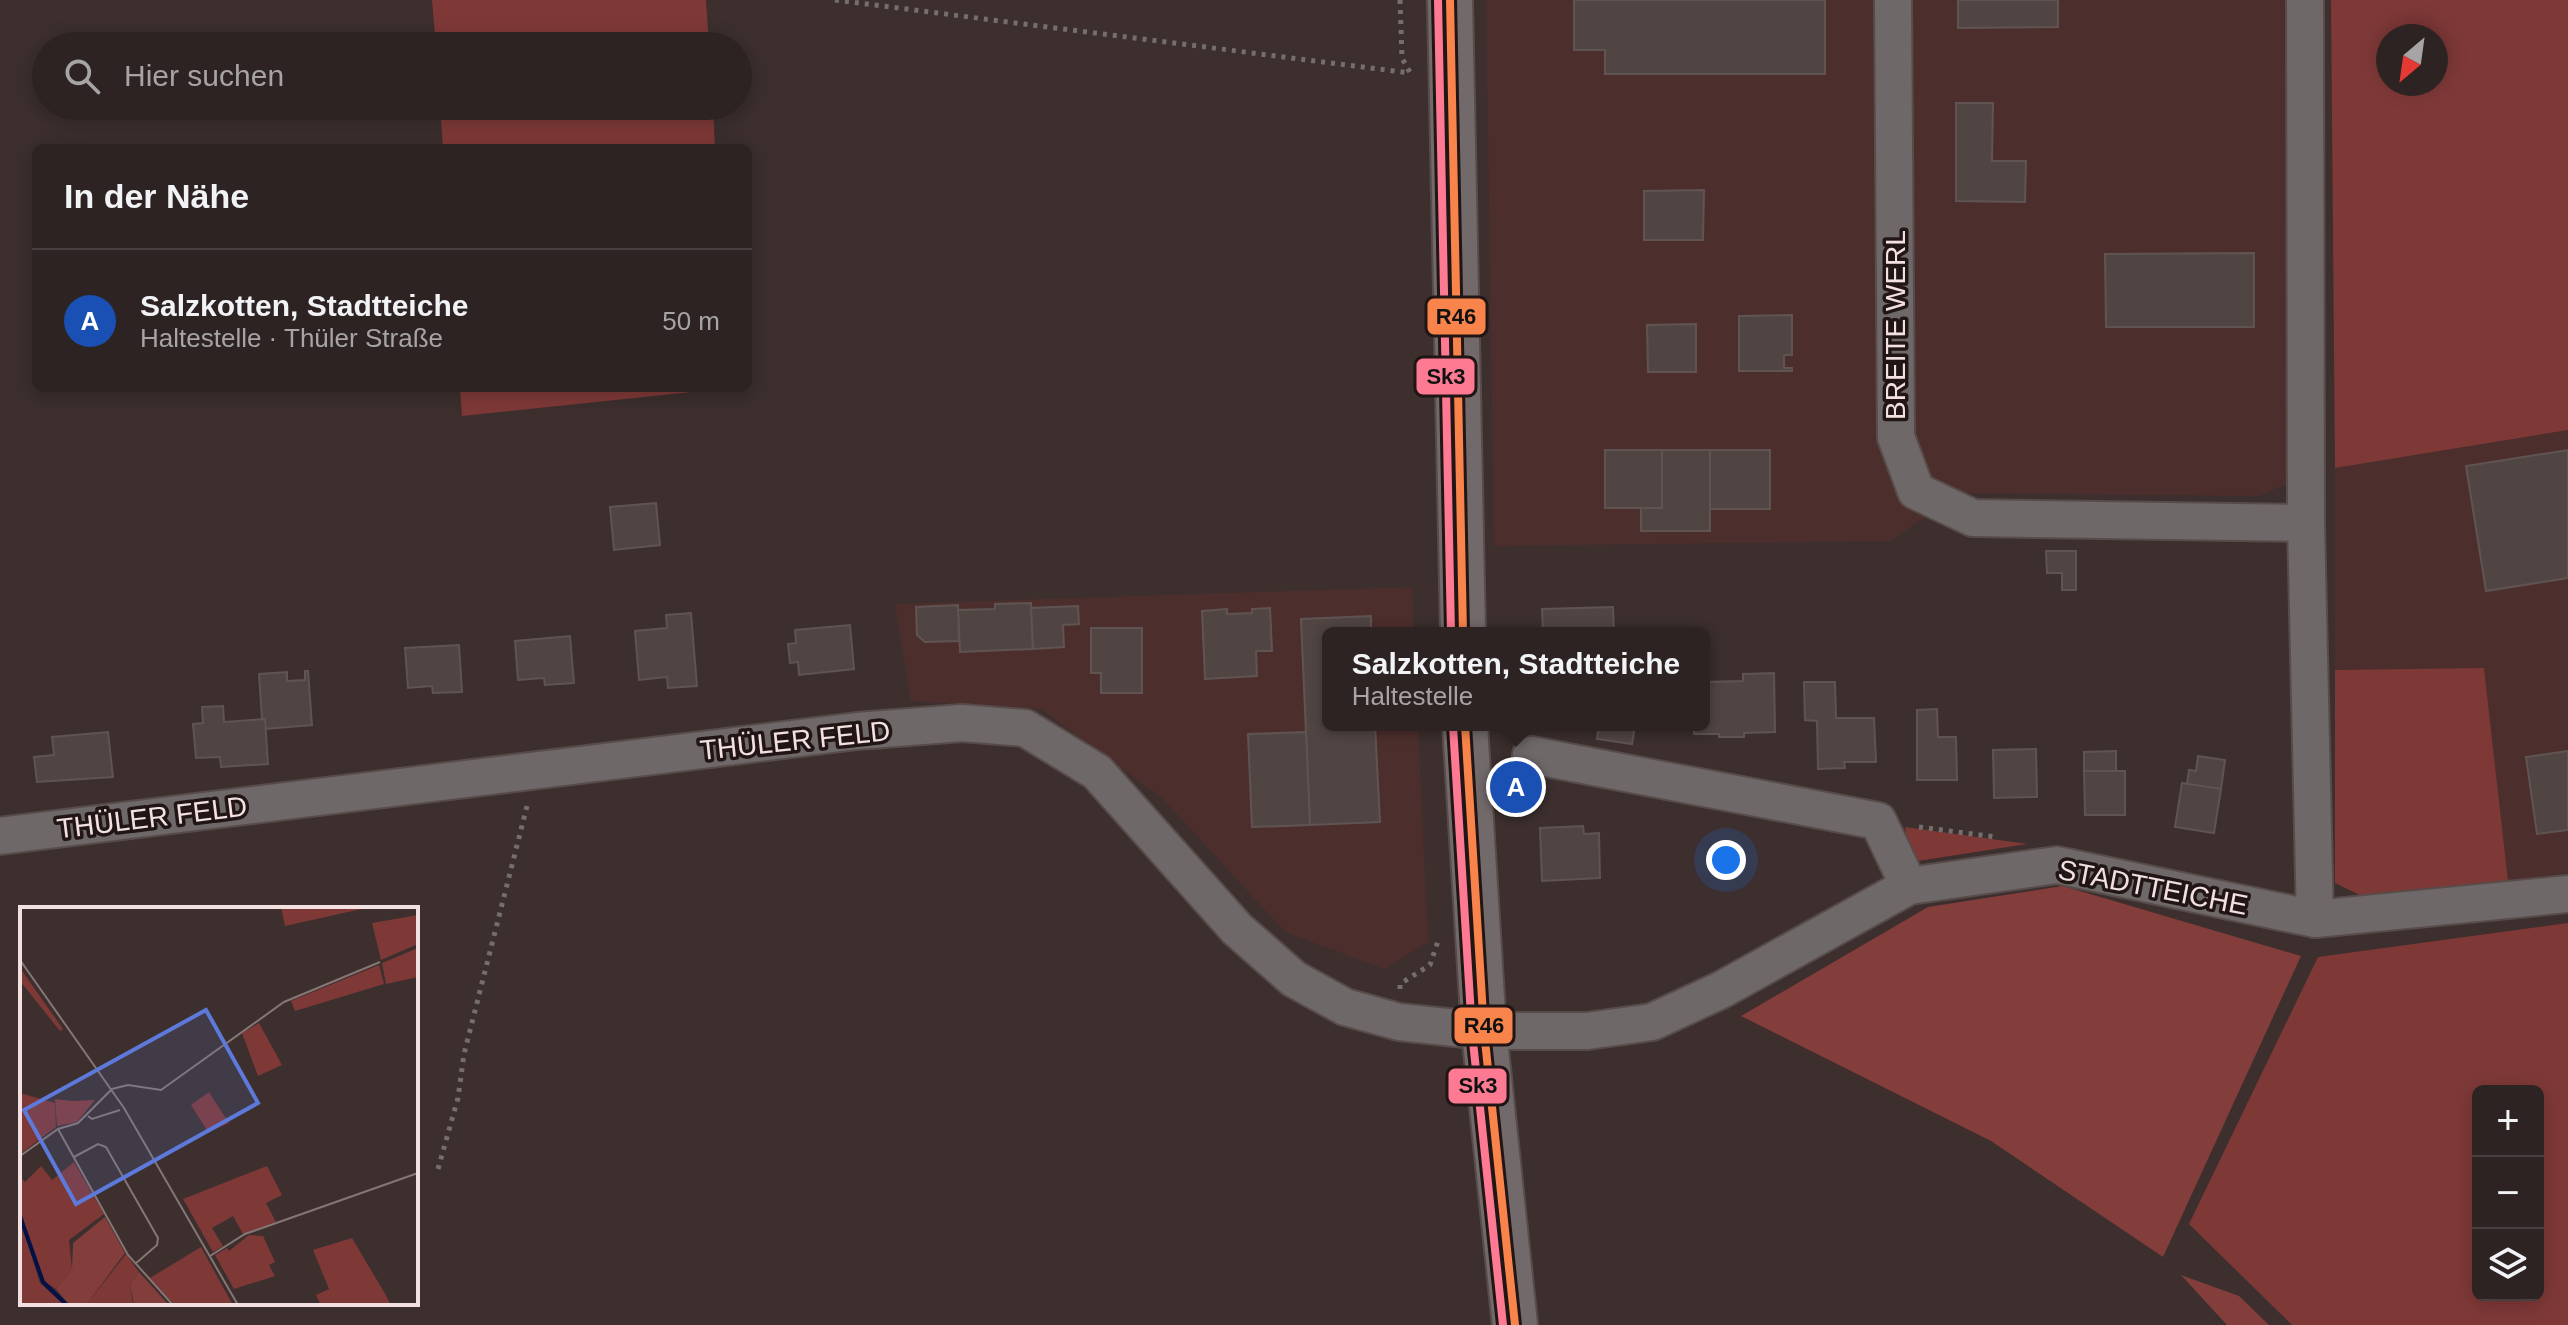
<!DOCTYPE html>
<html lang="de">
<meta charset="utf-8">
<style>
:root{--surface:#2d2322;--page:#352b2a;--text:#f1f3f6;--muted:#a7a4a5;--line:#484040;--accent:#8c9099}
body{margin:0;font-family:Helvetica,sans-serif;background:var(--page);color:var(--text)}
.controls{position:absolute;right:24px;bottom:24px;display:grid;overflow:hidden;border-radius:12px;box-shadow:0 4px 20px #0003}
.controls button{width:72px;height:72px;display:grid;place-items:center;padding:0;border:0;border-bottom:2px solid var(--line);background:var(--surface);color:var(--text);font:40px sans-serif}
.compass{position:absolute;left:2376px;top:24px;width:72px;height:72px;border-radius:50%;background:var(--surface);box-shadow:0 4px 20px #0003;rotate:209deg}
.you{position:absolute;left:1726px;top:860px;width:28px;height:28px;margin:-20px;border:6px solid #fff;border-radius:50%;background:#1a73e8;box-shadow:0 0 0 12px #1a73e833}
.badge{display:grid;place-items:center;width:52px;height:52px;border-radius:50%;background:var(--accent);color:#fff;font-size:26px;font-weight:700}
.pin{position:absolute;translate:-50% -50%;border:4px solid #fff;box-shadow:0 2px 8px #0006}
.popup{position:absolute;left:1322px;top:627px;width:388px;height:104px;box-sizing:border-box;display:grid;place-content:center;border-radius:12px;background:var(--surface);filter:drop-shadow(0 2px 6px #0005);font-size:26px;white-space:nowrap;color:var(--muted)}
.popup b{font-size:30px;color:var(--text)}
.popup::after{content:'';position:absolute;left:50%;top:100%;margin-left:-16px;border:16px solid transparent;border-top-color:var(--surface)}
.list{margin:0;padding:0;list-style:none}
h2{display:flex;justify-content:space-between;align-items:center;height:104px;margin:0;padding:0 32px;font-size:34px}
h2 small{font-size:26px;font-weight:400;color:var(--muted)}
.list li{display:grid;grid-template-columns:52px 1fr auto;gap:24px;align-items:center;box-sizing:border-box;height:144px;padding:0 32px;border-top:2px solid var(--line)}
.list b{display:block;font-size:30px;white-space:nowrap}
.list p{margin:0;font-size:26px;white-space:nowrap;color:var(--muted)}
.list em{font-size:26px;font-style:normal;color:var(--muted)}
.icon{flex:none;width:44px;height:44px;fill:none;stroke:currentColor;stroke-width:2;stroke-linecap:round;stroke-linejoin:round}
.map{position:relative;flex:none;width:2568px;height:1325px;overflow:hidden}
.search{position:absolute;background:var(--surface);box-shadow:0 4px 20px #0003;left:32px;top:32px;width:720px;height:88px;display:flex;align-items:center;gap:20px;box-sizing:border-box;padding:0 28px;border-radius:44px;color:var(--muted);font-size:30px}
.panel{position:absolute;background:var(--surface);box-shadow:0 4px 20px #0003;left:32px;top:144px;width:720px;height:248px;border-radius:12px}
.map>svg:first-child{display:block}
.built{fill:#4c2f2d}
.green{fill:#7e3937;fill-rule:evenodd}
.forest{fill:#833d3a}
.building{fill:#514544;stroke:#605453;stroke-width:2}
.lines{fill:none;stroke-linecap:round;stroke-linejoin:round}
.minor-casing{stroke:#584c4b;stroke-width:40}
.secondary-casing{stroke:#584c4b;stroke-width:48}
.path{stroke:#756e6e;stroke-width:5;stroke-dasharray:4 6;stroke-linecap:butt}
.minor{stroke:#6e6868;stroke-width:36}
.secondary{stroke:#726a6a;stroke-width:44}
.bus-1-casing{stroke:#211615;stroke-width:14}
.bus-2-casing{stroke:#211615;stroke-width:14}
.bus-1{stroke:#f8844c;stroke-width:8}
.bus-2{stroke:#fe7a93;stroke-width:8}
.labels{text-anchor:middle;stroke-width:7;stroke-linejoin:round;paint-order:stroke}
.street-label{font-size:28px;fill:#f2e1e0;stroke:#211615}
.inset-river{fill:none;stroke:#051044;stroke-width:4}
.inset-road{fill:none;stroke:#857675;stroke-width:2}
.view{fill:#5d7ada;fill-opacity:0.15;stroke:#5d7ada;stroke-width:4}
.inset-edge{fill:none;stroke:#f2e1e0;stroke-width:4}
.line-badge{stroke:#211615;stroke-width:3}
.pale-badge-label{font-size:22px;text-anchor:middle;font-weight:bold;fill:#111}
</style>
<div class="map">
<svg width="2568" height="1325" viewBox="0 0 2568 1325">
<rect width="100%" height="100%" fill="#3c2f2e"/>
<g class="built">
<path d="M1486 0H2289L2291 482 2259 496 1960 493 1890 541 1494 546Z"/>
<path d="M2568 430V873L2508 881 2484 668 2335 670V468Z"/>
<path d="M1412 587 1414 633H1328V725H1418L1428 942 1384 969 1285 932 1163 799 1041 709 911 701 895 604Z"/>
</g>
<g class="green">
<path d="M432 0H706L709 46H436Z"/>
<path d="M2331 0H2568V430L2335 468ZM2388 36H2436V84H2388Z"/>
<path d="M440 106H713L715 148H443Z"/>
<path d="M460 388H730L462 416Z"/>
<path d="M2484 668 2508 881 2366 898 2335 883V670Z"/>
<path d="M1905 827 2027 844 1911 862Z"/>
<path d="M2568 923V1325H2292L2189 1224 2318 957ZM2478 1091H2538V1295H2478Z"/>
</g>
<g class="forest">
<path d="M2063 886 2301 956 2163 1257 1991 1141 1741 1016 1928 907Z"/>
<path d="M2181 1275 2239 1296 2269 1325H2227Z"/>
</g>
<g class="building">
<path d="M1574 0H1825V74H1605V50H1574Z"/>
<path d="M1958 0H2058V27L1958 28Z"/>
<path d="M1956 103H1993L1992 161H2026L2025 202 1956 201Z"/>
<path d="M1704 190 1703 240H1644V191Z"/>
<path d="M2254 253V327H2106L2105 254Z"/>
<path d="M1792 315V355H1784V368H1792V371H1739V316Z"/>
<path d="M1696 324V372H1648L1647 325Z"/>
<rect x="1605" y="450" width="57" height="58"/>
<path d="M1662 450H1710V531H1641V508H1662Z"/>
<rect x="1710" y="450" width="60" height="59"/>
<path d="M2568 450V578L2486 591 2466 466Z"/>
<path d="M656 503 660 545 614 550 610 507Z"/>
<path d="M2046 551H2076V590H2062V573H2047Z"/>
<path d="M1031 603 1033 649 960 652 958 610 995 609V604Z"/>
<path d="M958 605 959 641 925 642 917 635 916 607Z"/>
<path d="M1078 606 1079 624 1063 625 1064 647 1033 649 1031 608Z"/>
<path d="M1613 607 1614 633H1543L1542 609Z"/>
<path d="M1270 608 1272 651H1256L1257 676 1205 679 1202 611 1227 609V614L1252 613V609Z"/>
<path d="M691 613 697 686 668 688 667 677 639 680 635 631 667 628 666 615Z"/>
<path d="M1371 616V633H1328V725H1375L1380 822 1310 825 1301 619Z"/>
<path d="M850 625 854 669 799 675 798 662 790 663 788 644 796 643 795 630Z"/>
<path d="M1091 628H1142V693H1101V673H1091Z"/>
<path d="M570 636 574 683 545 685 544 678 518 680 515 641Z"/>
<path d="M459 645 462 692 433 693 432 686 408 688 405 648Z"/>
<path d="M305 671H308L312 725 265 729V719H262L259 674 287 672V681L305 680Z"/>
<path d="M1774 673 1775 732 1744 733V737H1719V734H1694V725H1704V682L1743 681V674Z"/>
<path d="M1804 682H1835L1836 718H1874L1876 762H1844L1845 768 1818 769 1817 721 1805 720Z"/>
<path d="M223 706 224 722 265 719 268 764 221 767 220 757 196 758 193 724 203 723 202 707Z"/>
<path d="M1937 709 1938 737H1956L1957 780H1917V710Z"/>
<path d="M1599 725H1635L1632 744 1597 739Z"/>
<path d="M108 732 113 777 37 782 34 757 54 755 52 737Z"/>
<path d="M1306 732 1310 825 1252 827 1248 734Z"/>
<path d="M2036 749 2037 797 1994 798 1993 750Z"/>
<path d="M2116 751V771H2084V752Z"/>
<path d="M2568 751V830L2537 834 2526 757Z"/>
<path d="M2198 756 2225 760 2221 789 2187 784 2189 770 2196 771Z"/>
<path d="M2084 771H2125V815H2085Z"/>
<path d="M2182 783 2221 789 2214 833 2175 827Z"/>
<path d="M1583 826 1584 834 1599 833 1600 878 1542 881 1540 828Z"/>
</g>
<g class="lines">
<g class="minor-casing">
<g id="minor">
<path d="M1893 0 1896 437 1916 491 1973 518 2306 523"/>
<path d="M2305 0 2306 523 2315 919"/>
<path d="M1531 755 1878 821 1909 886"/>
<path d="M0 836 857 731 962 723 1025 728 1097 772 1237 929 1294 979 1345 1007 1399 1022 1484 1031H1587L1652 1022 1721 990 1909 886 2057 865 2315 919 2568 894"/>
</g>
</g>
<g class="secondary-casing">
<g id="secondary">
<path d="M1450 0 1463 633"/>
<path d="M1465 725 1484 1031 1515 1325"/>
</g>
</g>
<g class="path">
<path d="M835 0 1410 73"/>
<path d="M1400 0 1402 58 1412 76"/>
<path d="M1919 827 1996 837"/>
<path d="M1400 989V984L1430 965 1438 941"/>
<path d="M438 1169 458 1098 464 1054 527 806"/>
</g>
<use href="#minor" class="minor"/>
<use href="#secondary" class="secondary"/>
<g class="bus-1-casing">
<g id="bus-1">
<path d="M1450 0 1463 633"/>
<path d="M1465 725 1484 1031 1515 1325"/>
</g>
</g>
<g class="bus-2-casing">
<g id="bus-2">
<path d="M1438 0 1451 633"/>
<path d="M1453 726 1472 1032 1503 1325"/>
</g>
</g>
<use href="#bus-1" class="bus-1"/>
<use href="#bus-2" class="bus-2"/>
</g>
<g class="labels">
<g class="street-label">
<text transform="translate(1895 325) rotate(-90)" y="10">BREITE WERL</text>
<text transform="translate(795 740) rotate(-6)" y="10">THÜLER FELD</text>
<text transform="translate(152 817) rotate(-7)" y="10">THÜLER FELD</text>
<text transform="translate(2153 887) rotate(11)" y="10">STADTTEICHE</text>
</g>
</g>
<g transform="translate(20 907)">
<rect width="398" height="398" fill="#3c2f2e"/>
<path d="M261 0H346V1L265 19ZM398 8V37L361 53 352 16ZM398 41V70L366 77 362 56ZM359 58 364 77 275 104 271 94ZM0 61 43 122 40 124 0 74ZM239 116 262 158 238 169 222 126ZM189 185 209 216 188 225 171 198ZM0 186 35 196 36 220 0 247ZM54 255 84 307 49 333 52 362 36 382 25 375 15 354 0 307V270L5 275 21 259 32 273ZM247 259 262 288 246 296 256 315 223 327 213 309 192 321 203 339 193 345 163 292ZM0 312 20 376 44 398H0ZM229 328 243 329 255 355 249 358 255 369 214 382 195 348 207 341 209 344ZM332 331 364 385 371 398H301L296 388 309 382 293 343ZM181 340 213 398H155L130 371ZM106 347 119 365 110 377 113 398H66Z" fill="#7e3937"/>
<path d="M35 192 52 194 75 193 57 215 37 219ZM85 310 105 346 66 398H49L36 382 52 362 53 336ZM119 365 149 398H114L110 377Z" fill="#833d3a"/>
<path class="inset-river" d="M0 309 23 375 47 398"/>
<path class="inset-road" d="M0 53 104 201 218 398M68 209 72 212 100 203M38 222 108 348 153 398M0 249 38 222 58 216 92 182 108 178 141 183 264 95 360 55M54 250 78 237 86 240 138 331 137 338 115 357M190 349 225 327 398 266"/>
<path class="view" d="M186 103 238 196 56 297 4 203Z"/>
<rect width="398" height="398" class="inset-edge"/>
</g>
<g class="line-badge">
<rect x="1426" y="297" width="61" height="39" rx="8" fill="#f8844c"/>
<rect x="1415" y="357" width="61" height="39" rx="8" fill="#fe7a93"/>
<rect x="1453" y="1006" width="61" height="39" rx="8" fill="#f8844c"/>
<rect x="1447" y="1067" width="61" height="38" rx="8" fill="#fe7a93"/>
</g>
<g class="pale-badge-label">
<text x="1456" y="324">R46</text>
<text x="1446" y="384">Sk3</text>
<text x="1484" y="1033">R46</text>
<text x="1478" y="1093">Sk3</text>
</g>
</svg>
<div class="controls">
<button>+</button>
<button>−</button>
<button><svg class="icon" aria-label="layers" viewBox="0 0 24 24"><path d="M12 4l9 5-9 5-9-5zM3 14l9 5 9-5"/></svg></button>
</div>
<svg class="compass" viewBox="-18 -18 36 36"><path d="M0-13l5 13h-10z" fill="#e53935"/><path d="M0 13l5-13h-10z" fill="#a7a4a5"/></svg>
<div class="you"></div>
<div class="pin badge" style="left:1516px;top:787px;background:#1a4fb4">A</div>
<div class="popup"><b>Salzkotten, Stadtteiche</b>Haltestelle</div>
<div class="search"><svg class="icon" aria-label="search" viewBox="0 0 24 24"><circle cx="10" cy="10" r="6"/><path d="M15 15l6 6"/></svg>Hier suchen</div>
<section class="panel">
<h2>In der Nähe<small></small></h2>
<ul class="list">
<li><span class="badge" style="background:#1a4fb4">A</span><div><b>Salzkotten, Stadtteiche</b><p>Haltestelle · Thüler Straße</p></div><em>50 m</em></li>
</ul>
</section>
</div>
